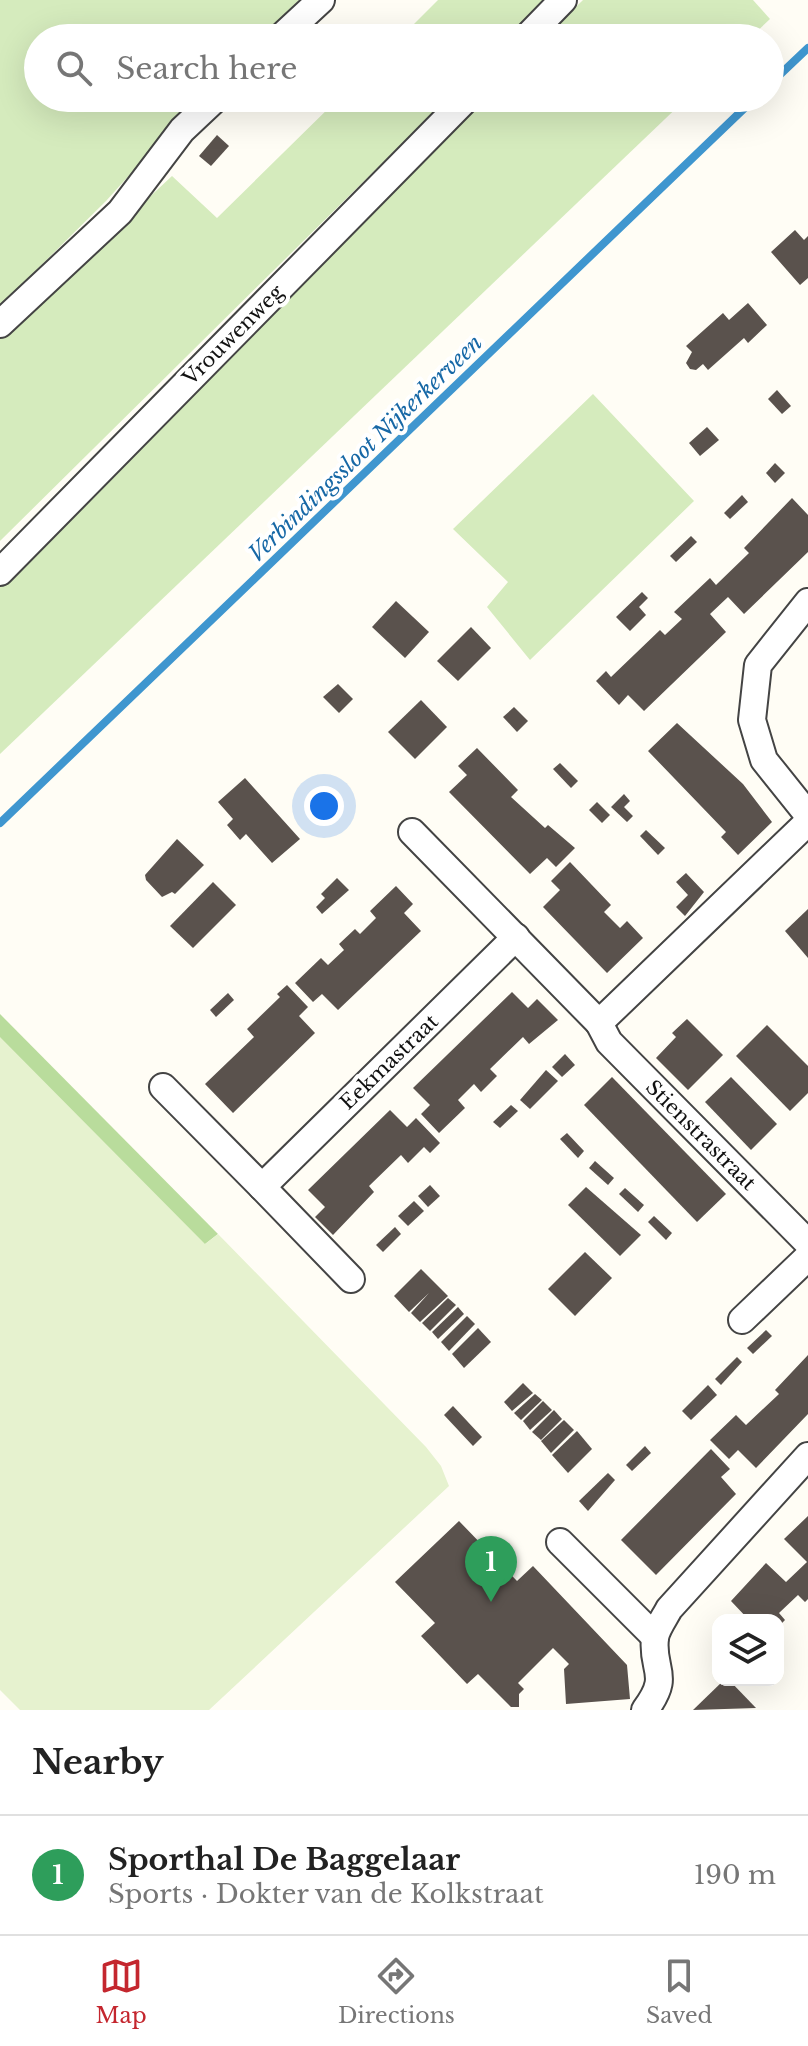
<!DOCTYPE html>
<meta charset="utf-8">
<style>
:root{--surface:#fff;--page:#f2f2f2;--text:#222;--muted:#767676;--line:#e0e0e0;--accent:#c4262e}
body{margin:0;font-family:"Libre Baskerville",serif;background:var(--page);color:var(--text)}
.controls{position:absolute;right:24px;bottom:24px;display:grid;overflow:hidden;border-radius:16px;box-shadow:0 8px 32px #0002}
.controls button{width:72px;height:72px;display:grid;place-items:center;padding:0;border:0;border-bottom:2px solid var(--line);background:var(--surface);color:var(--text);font:40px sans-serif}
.you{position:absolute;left:324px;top:806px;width:28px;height:28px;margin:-20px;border:6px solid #fff;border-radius:50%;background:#1a73e8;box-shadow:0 0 0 12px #1a73e833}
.badge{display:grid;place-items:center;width:52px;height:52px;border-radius:50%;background:var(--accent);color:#fff;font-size:26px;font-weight:700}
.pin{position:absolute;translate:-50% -66px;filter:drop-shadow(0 2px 4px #0008)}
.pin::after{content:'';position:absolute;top:42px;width:28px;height:24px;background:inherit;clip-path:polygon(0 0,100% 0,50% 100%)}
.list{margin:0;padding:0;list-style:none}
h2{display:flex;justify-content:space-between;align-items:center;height:104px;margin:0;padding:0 32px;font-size:34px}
h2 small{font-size:26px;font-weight:400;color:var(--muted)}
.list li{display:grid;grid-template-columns:52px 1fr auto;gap:24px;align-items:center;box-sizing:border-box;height:120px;padding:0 32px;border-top:2px solid var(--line)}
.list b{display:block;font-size:30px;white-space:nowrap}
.list p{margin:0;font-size:26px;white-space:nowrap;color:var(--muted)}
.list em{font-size:26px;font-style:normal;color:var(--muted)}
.icon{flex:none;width:44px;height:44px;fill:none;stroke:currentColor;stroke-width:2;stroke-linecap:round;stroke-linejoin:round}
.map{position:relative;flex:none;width:808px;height:1710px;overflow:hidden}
.search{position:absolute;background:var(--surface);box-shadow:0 8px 32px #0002;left:24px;right:24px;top:24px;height:88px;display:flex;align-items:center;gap:20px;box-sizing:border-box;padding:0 28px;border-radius:44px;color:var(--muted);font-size:30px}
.sheet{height:224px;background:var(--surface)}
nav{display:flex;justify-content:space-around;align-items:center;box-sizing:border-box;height:112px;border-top:2px solid var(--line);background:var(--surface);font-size:22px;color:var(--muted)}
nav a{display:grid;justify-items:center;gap:4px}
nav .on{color:var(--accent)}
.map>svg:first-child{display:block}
.green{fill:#d5ebbd}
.forest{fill:#b9dc9c}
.pitch{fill:#e6f2cf}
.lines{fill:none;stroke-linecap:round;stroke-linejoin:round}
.stream{stroke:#3f96cf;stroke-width:8}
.building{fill:#5a524d}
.minor-casing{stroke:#444;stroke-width:30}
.minor{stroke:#fff;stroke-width:26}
.labels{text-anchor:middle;stroke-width:8;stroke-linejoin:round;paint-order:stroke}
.street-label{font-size:20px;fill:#111;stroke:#fff}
.water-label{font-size:22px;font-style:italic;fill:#1768a6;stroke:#fff}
</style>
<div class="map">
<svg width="808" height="1710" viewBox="0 0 808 1710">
<rect width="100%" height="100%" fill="#fffdf5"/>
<g class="green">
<path d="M0 0H299L260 38H38V98H199L106 201 0 306Z"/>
<path d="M438 0H547L509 38H400Z"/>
<path d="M583 0H753L770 19 750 38H544Z"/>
<path d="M339 98H448L0 541V337L172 176 217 218Z"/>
<path d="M483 98H687L0 754V574Z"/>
<path d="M593 394 694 501 530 660 487 607 508 582 453 529Z"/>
</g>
<path class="forest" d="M0 1014 218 1234 200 1248 0 1048Z"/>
<path class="pitch" d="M0 1037 205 1244 218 1234 426 1447 441 1466 449 1486 209 1710H20L0 1690Z"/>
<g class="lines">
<g class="stream">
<path d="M770 84 808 48"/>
<path d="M0 823 755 98"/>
</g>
</g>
<g class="building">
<path d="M217 135 229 146 211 166 199 156Z"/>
<path d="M795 230 804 240 808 236V278L800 285 771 252Z"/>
<path d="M748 303 767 325 748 343 744 338 708 370 703 364 696 370 690 369 686 363 692 352 686 346 723 313 729 320Z"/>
<path d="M777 390 791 406 782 414 768 399Z"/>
<path d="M707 427 719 440 700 456 689 443Z"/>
<path d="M775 463 785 473 775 483 766 473Z"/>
<path d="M742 495 748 502 730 519 724 513Z"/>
<path d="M792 498 808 515V552L744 614 728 597 710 614 726 632 644 711 628 695 619 705 596 681 606 671 611 677 660 630 665 635 682 619 674 612 710 578 716 585 749 553 744 548Z"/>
<path d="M691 536 697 542 676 562 670 556Z"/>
<path d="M642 592 648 598 639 607 646 615 630 631 616 617Z"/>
<path d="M396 601 429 632 405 658 372 627Z"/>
<path d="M471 627 491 648 458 681 437 661Z"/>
<path d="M338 684 353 699 339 713 323 697Z"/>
<path d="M421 700 447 727 415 759 388 732Z"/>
<path d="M514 707 528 721 517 732 503 717Z"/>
<path d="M677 723 743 784 772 822 738 855 721 837 726 832 648 751Z"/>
<path d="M477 748 518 790 511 797 545 828 548 825 575 848 556 867 547 858 530 874 449 792 467 775 458 766Z"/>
<path d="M560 763 578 781 571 788 553 769Z"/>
<path d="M245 778 300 839 272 863 246 834 240 840 227 825 233 819 218 802Z"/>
<path d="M624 794 630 801 624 807 633 816 627 822 611 807Z"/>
<path d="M597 802 610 815 602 823 589 810Z"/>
<path d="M646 830 665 848 658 855 640 836Z"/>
<path d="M177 839 204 865 175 894 172 892 162 897 146 880 145 875Z"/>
<path d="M570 862 611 905 604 912 620 928 627 921 643 938 607 973 543 907 560 890 551 881Z"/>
<path d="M686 873 704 892 685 916 676 907 688 895 676 882Z"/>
<path d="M337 878 349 890 322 914 316 907 325 898 321 894Z"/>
<path d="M213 882 236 905 193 948 170 926Z"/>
<path d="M396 886 413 904 404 913 421 931 338 1010 322 994 313 1002 295 983 321 958 328 965 344 950 339 944 355 929 360 934 376 918 370 911Z"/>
<path d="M808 909V958L785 931Z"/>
<path d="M287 985 308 1007 299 1016 315 1033 233 1113 205 1084 254 1037 247 1029 280 997 277 994Z"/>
<path d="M512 992 528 1008 537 999 558 1020 529 1044 523 1037 490 1069 497 1076 481 1092 474 1084 458 1100 465 1108 439 1133 421 1114 430 1105 413 1088Z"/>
<path d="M228 993 234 1000 216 1017 210 1010Z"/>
<path d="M687 1019 723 1055 688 1090 656 1058 676 1037 672 1033Z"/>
<path d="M767 1025 808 1066V1093L790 1111 736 1056Z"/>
<path d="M565 1054 575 1065 562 1077 552 1067Z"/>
<path d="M546 1070 558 1081 530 1109 520 1100Z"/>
<path d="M612 1077 726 1194 697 1222 584 1105Z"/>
<path d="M731 1077 777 1124 751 1150 705 1102Z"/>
<path d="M511 1105 518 1111 500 1128 493 1122Z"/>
<path d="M390 1110 407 1127 416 1118 440 1143 430 1153 424 1147 408 1163 401 1155 369 1186 374 1192 333 1235 315 1217 325 1207 308 1190Z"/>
<path d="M567 1133 584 1151 578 1158 560 1139Z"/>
<path d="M595 1161 614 1178 608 1185 589 1168Z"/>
<path d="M430 1185 440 1196 428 1207 418 1196Z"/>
<path d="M586 1187 641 1235 620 1256 568 1205Z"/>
<path d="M625 1188 644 1205 638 1212 619 1194Z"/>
<path d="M414 1201 424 1211 408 1226 398 1216Z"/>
<path d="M654 1216 672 1233 666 1240 648 1222Z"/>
<path d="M395 1227 401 1234 383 1252 376 1245Z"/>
<path d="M585 1252 612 1278 575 1316 548 1289Z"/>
<path d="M421 1269 448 1296 420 1322 411 1313 429 1293 409 1312 394 1296Z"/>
<path d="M448 1298 456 1305 430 1331 422 1323Z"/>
<path d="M458 1307 464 1314 438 1339 432 1332Z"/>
<path d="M467 1316 475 1324 449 1351 441 1342Z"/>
<path d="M478 1328 491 1342 464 1368 452 1354Z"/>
<path d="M766 1330 772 1336 753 1354 747 1348Z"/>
<path d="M808 1355V1414L756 1468 738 1450 729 1459 710 1440 736 1415 746 1425 779 1394 775 1390Z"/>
<path d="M737 1357 742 1362 721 1385 715 1379Z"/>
<path d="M523 1383 533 1393 512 1411 504 1402Z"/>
<path d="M708 1385 717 1395 691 1420 682 1411Z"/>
<path d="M535 1394 542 1400 521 1420 514 1413Z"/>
<path d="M543 1401 552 1410 530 1430 523 1421Z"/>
<path d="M453 1406 482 1437 473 1446 444 1415Z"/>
<path d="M554 1410 562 1419 541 1440 532 1432Z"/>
<path d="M564 1420 574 1430 551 1453 541 1441Z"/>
<path d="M577 1431 592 1449 568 1473 552 1455Z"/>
<path d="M645 1446 651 1453 632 1471 626 1465Z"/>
<path d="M711 1449 730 1469 721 1477 736 1494 656 1575 621 1540Z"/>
<path d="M608 1473 615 1480 588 1511 579 1501Z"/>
<path d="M808 1516V1599L805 1602 798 1595 779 1613 785 1620 778 1627V1620H749L731 1601 766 1563 786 1582 807 1562 784 1539Z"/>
<path d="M459 1521 517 1581 533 1566 627 1665 630 1699 566 1704 564 1669 569 1664 553 1648 518 1683 524 1689 519 1694V1707H511L478 1674 467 1684 421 1636 435 1623 395 1582Z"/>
<path d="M724 1680H729L756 1708 693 1710Z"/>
</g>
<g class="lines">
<g class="minor-casing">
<g id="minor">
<path d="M280 38 321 0"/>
<path d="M526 38 563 0"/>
<path d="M0 324 120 212 182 130 216 98"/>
<path d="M0 572 467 98"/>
<path d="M808 602 758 665 752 720 764 760 808 815"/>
<path d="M412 832 599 1023 808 822"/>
<path d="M599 1023 609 1042 808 1243"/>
<path d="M163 1087 262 1187 516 937"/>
<path d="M262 1187 351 1279"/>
<path d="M742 1320 808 1257"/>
<path d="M560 1542 655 1637"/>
<path d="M645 1710C672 1674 651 1671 655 1638 656 1629 665 1617 669 1609L808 1456"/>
</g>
</g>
<use href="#minor" class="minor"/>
</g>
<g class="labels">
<g class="street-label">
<text transform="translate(233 335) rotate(-45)" y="7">Vrouwenweg</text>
<text transform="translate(389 1062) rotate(-44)" y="7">Eekmastraat</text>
<text transform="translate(701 1135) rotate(45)" y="7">Stienstrastraat</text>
</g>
<g class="water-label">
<text transform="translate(365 448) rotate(-44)" y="8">Verbindingssloot Nijkerkerveen</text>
</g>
</g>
</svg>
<div class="controls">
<button><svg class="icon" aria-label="layers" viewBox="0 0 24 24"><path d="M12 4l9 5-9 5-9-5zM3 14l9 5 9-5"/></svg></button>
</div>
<div class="you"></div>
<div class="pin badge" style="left:491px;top:1602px;background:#2e9e5b">1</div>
<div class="search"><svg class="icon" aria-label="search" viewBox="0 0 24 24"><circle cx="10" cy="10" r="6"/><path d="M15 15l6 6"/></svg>Search here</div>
</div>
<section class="sheet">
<h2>Nearby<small></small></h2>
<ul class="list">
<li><span class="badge" style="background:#2e9e5b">1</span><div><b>Sporthal De Baggelaar</b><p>Sports · Dokter van de Kolkstraat</p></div><em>190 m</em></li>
</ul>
</section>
<nav>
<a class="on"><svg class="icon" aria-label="map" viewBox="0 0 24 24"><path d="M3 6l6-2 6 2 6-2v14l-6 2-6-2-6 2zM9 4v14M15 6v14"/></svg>Map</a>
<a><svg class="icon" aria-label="directions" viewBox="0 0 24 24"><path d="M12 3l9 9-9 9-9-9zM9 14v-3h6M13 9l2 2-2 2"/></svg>Directions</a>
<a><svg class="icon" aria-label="saved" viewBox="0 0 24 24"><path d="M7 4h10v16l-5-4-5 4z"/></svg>Saved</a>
</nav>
